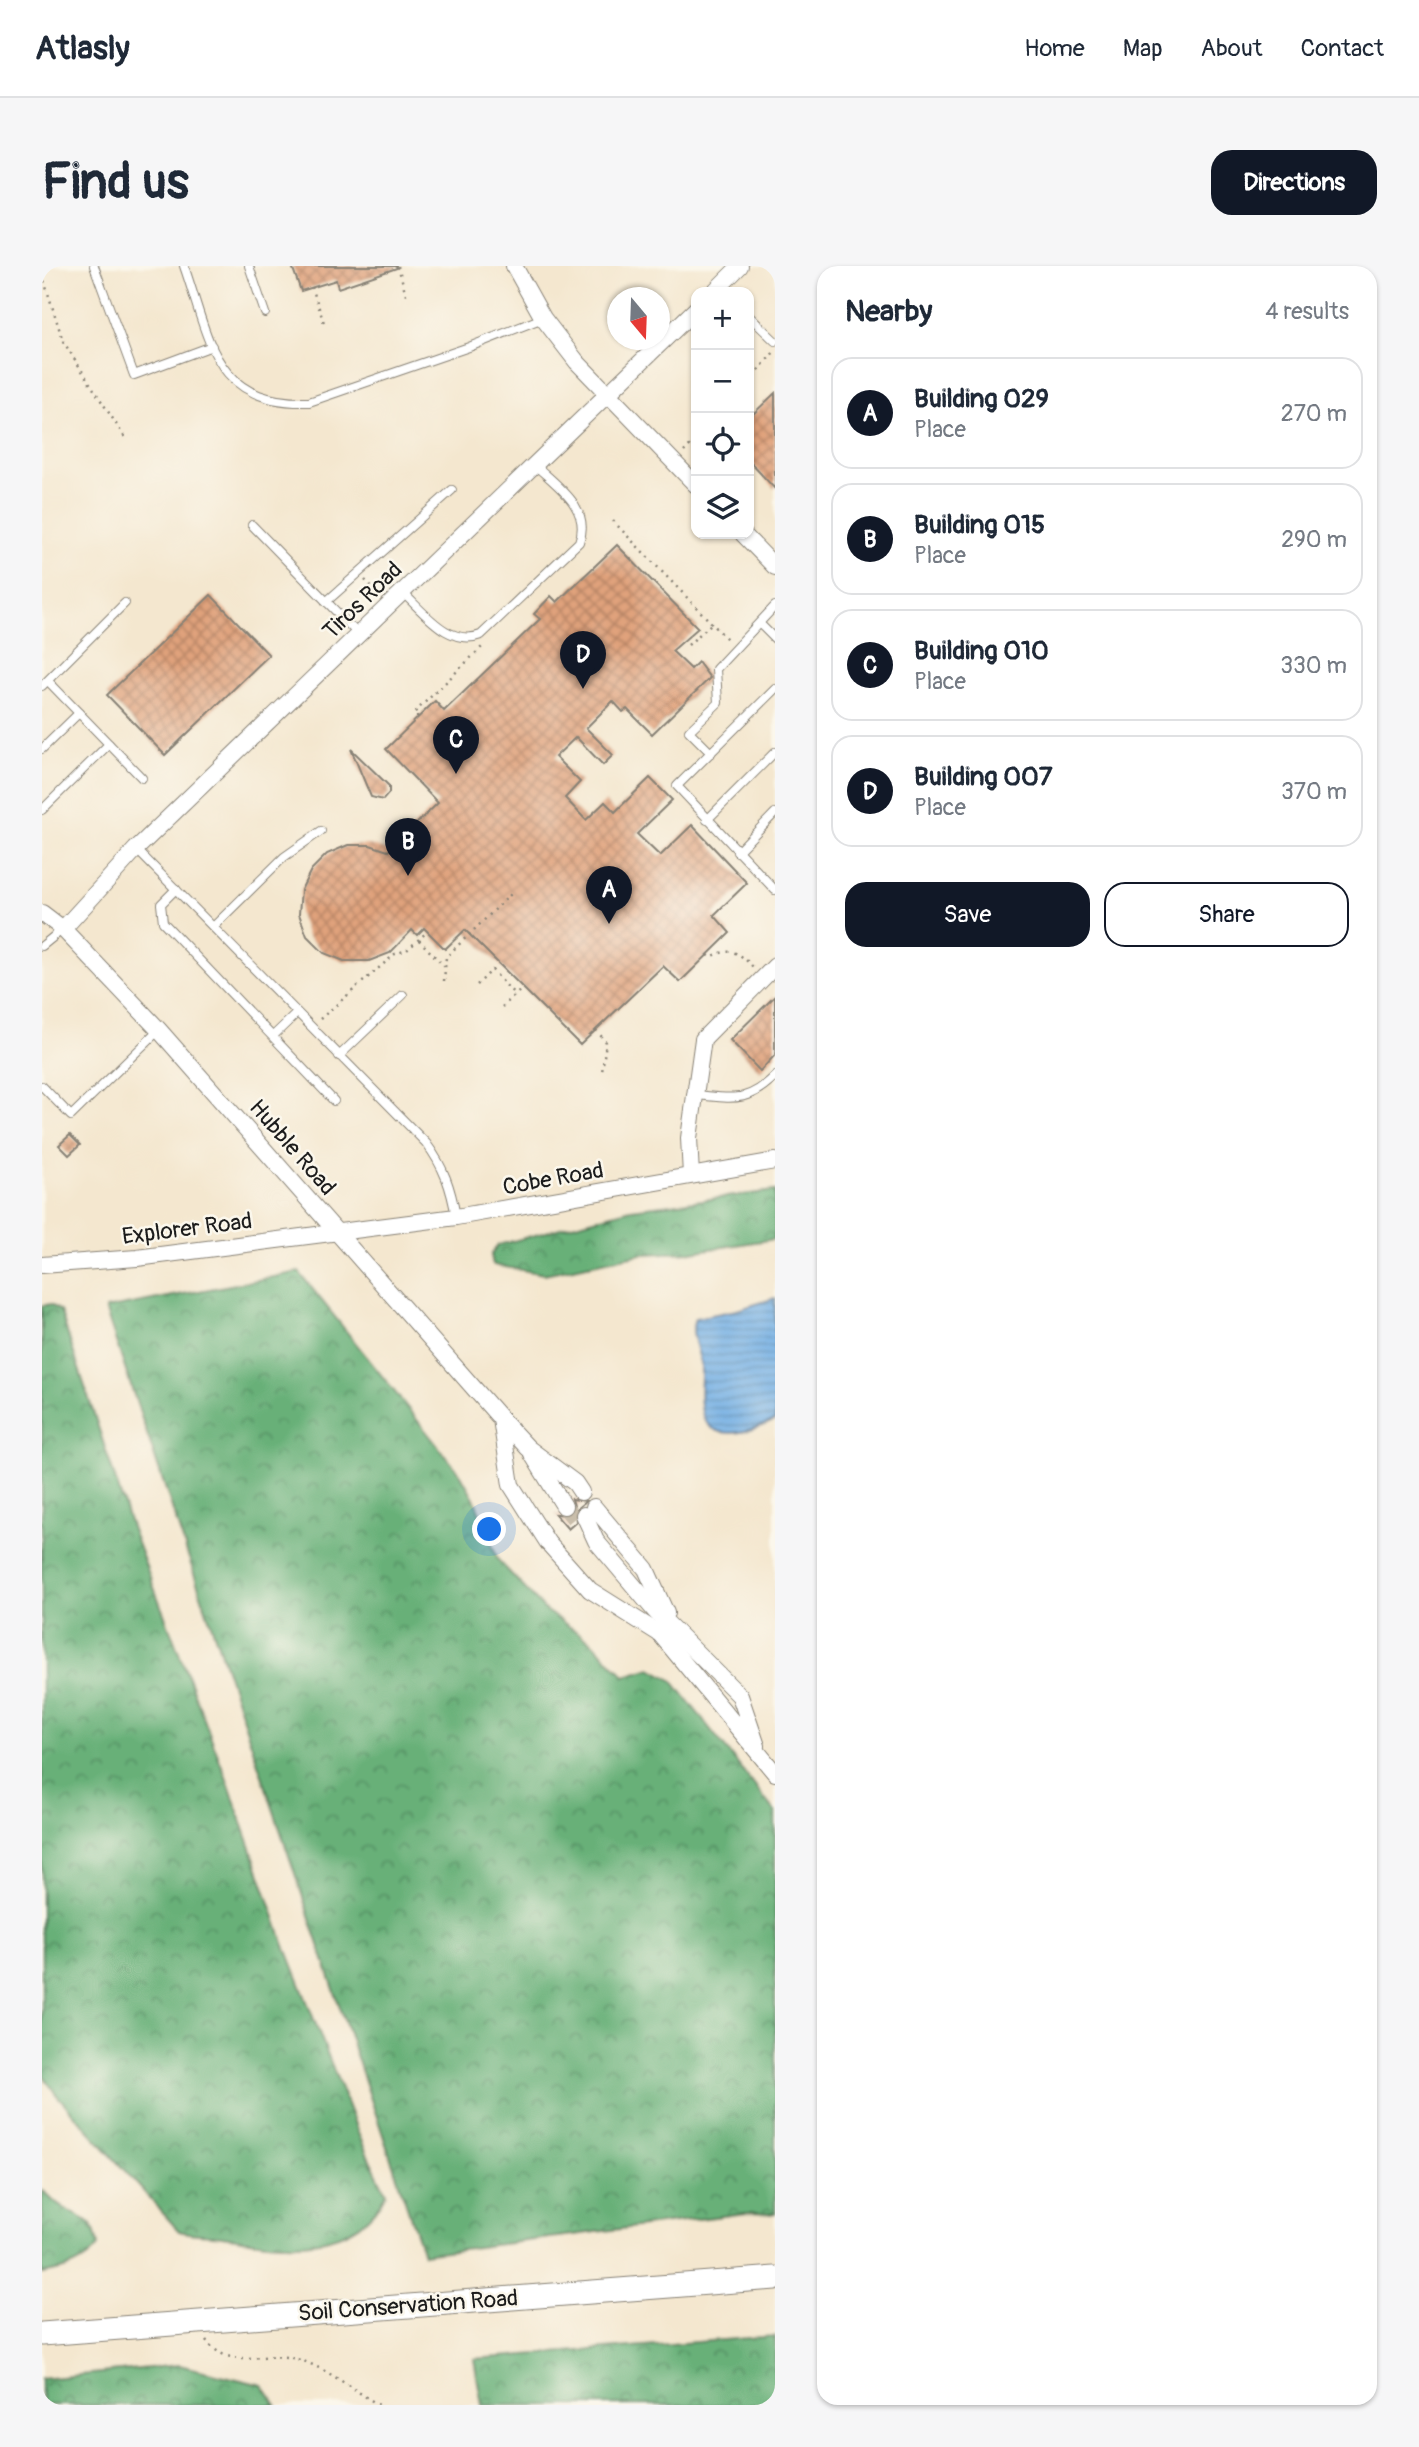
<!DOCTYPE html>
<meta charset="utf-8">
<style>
:root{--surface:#fff;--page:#f6f6f7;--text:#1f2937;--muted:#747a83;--line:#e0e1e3;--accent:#111827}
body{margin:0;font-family:Pangolin,sans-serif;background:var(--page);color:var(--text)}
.controls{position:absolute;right:21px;top:21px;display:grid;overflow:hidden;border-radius:14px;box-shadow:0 2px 5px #0004}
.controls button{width:63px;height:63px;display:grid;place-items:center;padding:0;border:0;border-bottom:2px solid var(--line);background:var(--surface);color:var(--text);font:35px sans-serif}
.compass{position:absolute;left:565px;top:21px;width:63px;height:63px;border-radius:50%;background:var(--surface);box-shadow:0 2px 5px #0004;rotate:161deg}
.you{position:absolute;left:448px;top:1264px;width:24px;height:24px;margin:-18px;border:5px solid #fff;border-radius:50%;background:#1a73e8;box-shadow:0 0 0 10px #1a73e833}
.badge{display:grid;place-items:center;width:46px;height:46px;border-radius:50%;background:var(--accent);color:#fff;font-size:23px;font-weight:700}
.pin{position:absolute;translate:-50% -58px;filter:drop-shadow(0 2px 4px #0008)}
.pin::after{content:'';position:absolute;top:37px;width:24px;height:21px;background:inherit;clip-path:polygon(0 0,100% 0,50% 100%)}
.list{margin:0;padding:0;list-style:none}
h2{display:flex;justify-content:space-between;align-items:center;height:91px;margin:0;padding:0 28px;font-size:30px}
h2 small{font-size:23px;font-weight:400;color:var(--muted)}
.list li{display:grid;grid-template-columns:46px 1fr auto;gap:21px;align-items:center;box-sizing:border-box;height:112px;margin:0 14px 14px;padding:0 14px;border:2px solid var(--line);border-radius:21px}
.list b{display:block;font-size:26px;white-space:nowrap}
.list p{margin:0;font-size:23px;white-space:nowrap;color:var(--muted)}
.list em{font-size:23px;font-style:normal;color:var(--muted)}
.actions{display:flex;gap:14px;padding:21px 28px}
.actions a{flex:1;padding:16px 0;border:2px solid var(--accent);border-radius:21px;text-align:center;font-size:24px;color:var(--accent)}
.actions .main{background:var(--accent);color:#fff}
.icon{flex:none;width:38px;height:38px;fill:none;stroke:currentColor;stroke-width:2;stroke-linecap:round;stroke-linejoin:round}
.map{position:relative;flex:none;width:733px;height:2139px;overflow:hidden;border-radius:21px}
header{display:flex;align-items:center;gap:42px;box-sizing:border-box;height:98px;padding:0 35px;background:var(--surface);border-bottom:2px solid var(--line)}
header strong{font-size:33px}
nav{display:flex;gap:38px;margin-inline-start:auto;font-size:24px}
.intro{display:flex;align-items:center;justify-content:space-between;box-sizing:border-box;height:168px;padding:0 42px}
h1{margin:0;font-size:49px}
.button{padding:18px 32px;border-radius:21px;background:var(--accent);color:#fff;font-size:24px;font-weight:700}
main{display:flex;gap:42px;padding:0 42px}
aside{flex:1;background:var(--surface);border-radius:21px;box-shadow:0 2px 5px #0004}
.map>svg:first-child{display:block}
.forest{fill:url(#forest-crowns);stroke:#42664a;stroke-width:2}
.water{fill:url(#water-rules);stroke:#486680;stroke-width:2}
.building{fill:url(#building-cross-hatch)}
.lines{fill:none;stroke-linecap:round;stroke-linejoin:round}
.street-tunnel{stroke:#c9beab;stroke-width:16;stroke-dasharray:16 8;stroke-linecap:butt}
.lane-casing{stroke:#888276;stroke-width:10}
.street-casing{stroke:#888276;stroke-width:18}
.secondary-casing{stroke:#888276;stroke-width:25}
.path{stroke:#888276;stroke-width:2.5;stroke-dasharray:2 5;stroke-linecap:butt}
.lane{stroke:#fff;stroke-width:8}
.street{stroke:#fff;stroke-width:16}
.secondary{stroke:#fff;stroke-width:23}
.labels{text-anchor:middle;stroke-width:5;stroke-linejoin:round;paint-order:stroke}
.street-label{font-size:23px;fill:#1c1c1c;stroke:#fbf7ec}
</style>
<header>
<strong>Atlasly</strong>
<nav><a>Home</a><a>Map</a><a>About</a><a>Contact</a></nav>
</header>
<div class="intro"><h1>Find us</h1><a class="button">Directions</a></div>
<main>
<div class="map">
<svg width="733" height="2139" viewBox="0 0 733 2139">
<defs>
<pattern id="forest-crowns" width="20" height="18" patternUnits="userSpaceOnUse" patternTransform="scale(1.75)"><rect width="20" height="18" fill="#67b078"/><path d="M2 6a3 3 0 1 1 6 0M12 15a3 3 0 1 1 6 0" fill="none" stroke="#548e62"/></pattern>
<pattern id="water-rules" width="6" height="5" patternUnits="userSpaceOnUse" patternTransform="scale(1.75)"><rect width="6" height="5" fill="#73afe4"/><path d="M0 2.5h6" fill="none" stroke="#5e8eb8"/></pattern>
<pattern id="building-cross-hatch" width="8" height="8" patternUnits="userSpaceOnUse" patternTransform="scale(1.75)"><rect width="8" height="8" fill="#e0a27c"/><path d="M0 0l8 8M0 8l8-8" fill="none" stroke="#b58365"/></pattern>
</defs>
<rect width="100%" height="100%" fill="#fbf7ec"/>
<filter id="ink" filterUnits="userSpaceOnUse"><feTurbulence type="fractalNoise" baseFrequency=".0143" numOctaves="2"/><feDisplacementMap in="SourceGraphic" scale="14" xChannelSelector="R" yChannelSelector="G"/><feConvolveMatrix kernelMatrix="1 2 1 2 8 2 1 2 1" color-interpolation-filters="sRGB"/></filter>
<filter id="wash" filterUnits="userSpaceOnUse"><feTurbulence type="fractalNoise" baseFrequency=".00686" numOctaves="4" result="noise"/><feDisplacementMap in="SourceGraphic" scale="28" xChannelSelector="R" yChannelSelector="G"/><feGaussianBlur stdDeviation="1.57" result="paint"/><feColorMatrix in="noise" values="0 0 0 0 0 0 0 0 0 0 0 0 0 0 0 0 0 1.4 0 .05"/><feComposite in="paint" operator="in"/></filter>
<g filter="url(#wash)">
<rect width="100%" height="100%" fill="#f4e7cf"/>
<g class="forest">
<path d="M733 925V973L649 986 599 988 502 1008 451 999 449 989 456 979 589 943Z"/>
<path d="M257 1006 419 1209 432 1232 456 1294 504 1345 549 1375 583 1410 609 1402 630 1414 733 1546V1948L704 1947 381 1988 63 1043Z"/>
<path d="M8 1038 18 1045 89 1261 186 1516 239 1669 321 1879 344 1927C312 1991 238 1979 180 1970 164 1968 152 1969 137 1965L13 1827 0 1807V1040Z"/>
<path d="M0 1924C7 1930 13 1938 21 1942 44 1955 52 1951 56 1981 42 1999 22 2004 0 2008Z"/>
<path d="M733 2070V2139H440L432 2093Z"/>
<path d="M137 2099 220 2119 234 2139H0V2113Z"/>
</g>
<path class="water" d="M733 1032V1154C707 1167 662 1180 659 1139 657 1126 660 1113 659 1100 657 1083 647 1069 653 1052L695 1044Z"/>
<g id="blocks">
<g class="building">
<path d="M250 0H354L355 2 296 22 294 14 259 25Z"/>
<path d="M733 127V223L707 195V152Z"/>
<path d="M575 279 656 362 630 385 649 403 656 396 668 412 610 468 585 443 581 446 571 435 544 462 571 489 561 499 534 471 513 491 538 516 523 532 544 554 563 536 573 546 608 512 630 534 595 568 618 590 650 559 705 617 672 649 688 667 638 716 621 700 538 779 423 664 403 683 382 662 375 669 370 664 348 687 327 695H302L282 687 265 670 257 648 259 624 269 604 285 588 306 579H328L346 585 396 537 344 483 393 435 402 445 498 353 492 348 509 330 515 336Z"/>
<path d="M169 329 227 389 123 489 65 429Z"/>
<path d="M309 483 347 520V527L341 534 329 531Z"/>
<path d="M733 730V789L718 805 688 774Z"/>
<path d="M28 869 38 879 27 889 17 879Z"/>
<path d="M530 1233 544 1235 533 1244 534 1256 526 1263 513 1248 528 1249 532 1240Z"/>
</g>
</g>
</g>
<g filter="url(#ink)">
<use href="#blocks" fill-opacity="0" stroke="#888276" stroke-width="2"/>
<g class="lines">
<path class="street-tunnel" d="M522 1240 534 1255"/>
<g class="lane-casing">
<g id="lane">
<path d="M52 0 92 109 170 80"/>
<path d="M142 0C168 74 171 139 267 136L427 81 501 52"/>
<path d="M207 0 223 47"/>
<path d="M707 50 733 75"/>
<path d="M210 259 317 369"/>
<path d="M361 327C383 347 407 381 439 369L537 276C550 242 515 220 492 198"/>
<path d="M284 336 410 224"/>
<path d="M718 358 733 373"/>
<path d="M6 415 100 512"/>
<path d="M0 420 83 337"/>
<path d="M733 423 635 520 733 624"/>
<path d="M0 483 37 447"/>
<path d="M669 487 647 465 676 437 674 403 733 340"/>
<path d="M0 544 67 478"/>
<path d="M665 554 733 486"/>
<path d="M94 583 384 877C402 901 409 922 414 951"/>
<path d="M695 586 733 547"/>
<path d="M134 623 119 638 121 656 292 835"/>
<path d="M171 661 242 591 279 565"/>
<path d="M0 680 21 663"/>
<path d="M231 770 255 747"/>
<path d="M297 790 361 729"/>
<path d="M0 820 29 850 117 764"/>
<path d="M653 829C690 832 705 838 733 810"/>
</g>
</g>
<g class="street-casing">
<g id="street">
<path d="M472 0 501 52 535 96 654 219"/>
<path d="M672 26 698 0"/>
<path d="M701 268 733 301"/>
<path d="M0 647 21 663 117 764 459 1153 486 1182 533 1217 539 1226"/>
<path d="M21 663 94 583 654 43"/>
<path d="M649 909 647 872 661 773 733 700"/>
<path d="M0 999 95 992 414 951 733 895"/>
<path d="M459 1153 469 1219 506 1277 548 1324 618 1368 733 1507"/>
<path d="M490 1188 522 1240"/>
<path d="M552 1241 604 1303 624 1347"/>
<path d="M542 1249 554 1275 613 1345 698 1430 715 1480"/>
</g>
</g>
<g class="secondary-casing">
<path id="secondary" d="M0 2068 733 2012"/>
</g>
<g class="path">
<path d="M356 0 365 32"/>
<path d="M0 8 21 75 85 175"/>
<path d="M270 21 283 60"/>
<path d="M707 115 733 85"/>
<path d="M707 140 712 146"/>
<path d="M642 186 654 173"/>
<path d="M571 255 686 374"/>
<path d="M323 314 335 327"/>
<path d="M646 379 670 357"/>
<path d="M376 451 372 447 440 381"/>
<path d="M377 674 403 701"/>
<path d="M666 689 669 691C688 681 697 686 711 701"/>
<path d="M402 715 404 691 469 628"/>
<path d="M435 719 450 704 473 729"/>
<path d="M460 741 481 722"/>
<path d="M278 753 353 688 365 684 386 665"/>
<path d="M554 764 564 776 560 806"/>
<path d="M164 2074C186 2105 219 2085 250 2092 278 2097 311 2124 337 2139"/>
</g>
<use href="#lane" class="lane"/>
<use href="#street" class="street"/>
<use href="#secondary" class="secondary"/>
</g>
</g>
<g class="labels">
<g class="street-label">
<text transform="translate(320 334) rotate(-44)" y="8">Tiros Road</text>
<text transform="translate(251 881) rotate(49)" y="8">Hubble Road</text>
<text transform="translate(511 912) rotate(-10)" y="8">Cobe Road</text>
<text transform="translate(145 962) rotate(-7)" y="8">Explorer Road</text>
<text transform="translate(366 2039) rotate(-4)" y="8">Soil Conservation Road</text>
</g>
</g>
</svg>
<div class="controls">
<button>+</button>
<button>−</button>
<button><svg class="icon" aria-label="locate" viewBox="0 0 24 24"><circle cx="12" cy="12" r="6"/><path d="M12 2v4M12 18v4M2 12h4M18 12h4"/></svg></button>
<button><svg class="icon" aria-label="layers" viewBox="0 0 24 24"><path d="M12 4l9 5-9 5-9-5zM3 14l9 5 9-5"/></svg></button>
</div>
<svg class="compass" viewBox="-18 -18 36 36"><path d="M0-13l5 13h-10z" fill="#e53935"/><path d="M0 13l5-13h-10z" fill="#747a83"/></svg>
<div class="you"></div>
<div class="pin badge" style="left:567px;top:658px">A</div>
<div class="pin badge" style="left:366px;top:610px">B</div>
<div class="pin badge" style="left:414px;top:508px">C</div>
<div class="pin badge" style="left:541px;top:423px">D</div>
</div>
<aside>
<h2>Nearby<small>4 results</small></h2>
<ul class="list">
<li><span class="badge">A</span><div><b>Building 029</b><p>Place</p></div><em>270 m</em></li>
<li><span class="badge">B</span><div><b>Building 015</b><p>Place</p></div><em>290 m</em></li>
<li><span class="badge">C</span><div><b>Building 010</b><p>Place</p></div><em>330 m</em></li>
<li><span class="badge">D</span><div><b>Building 007</b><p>Place</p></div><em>370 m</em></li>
</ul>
<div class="actions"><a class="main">Save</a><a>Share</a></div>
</aside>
</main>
